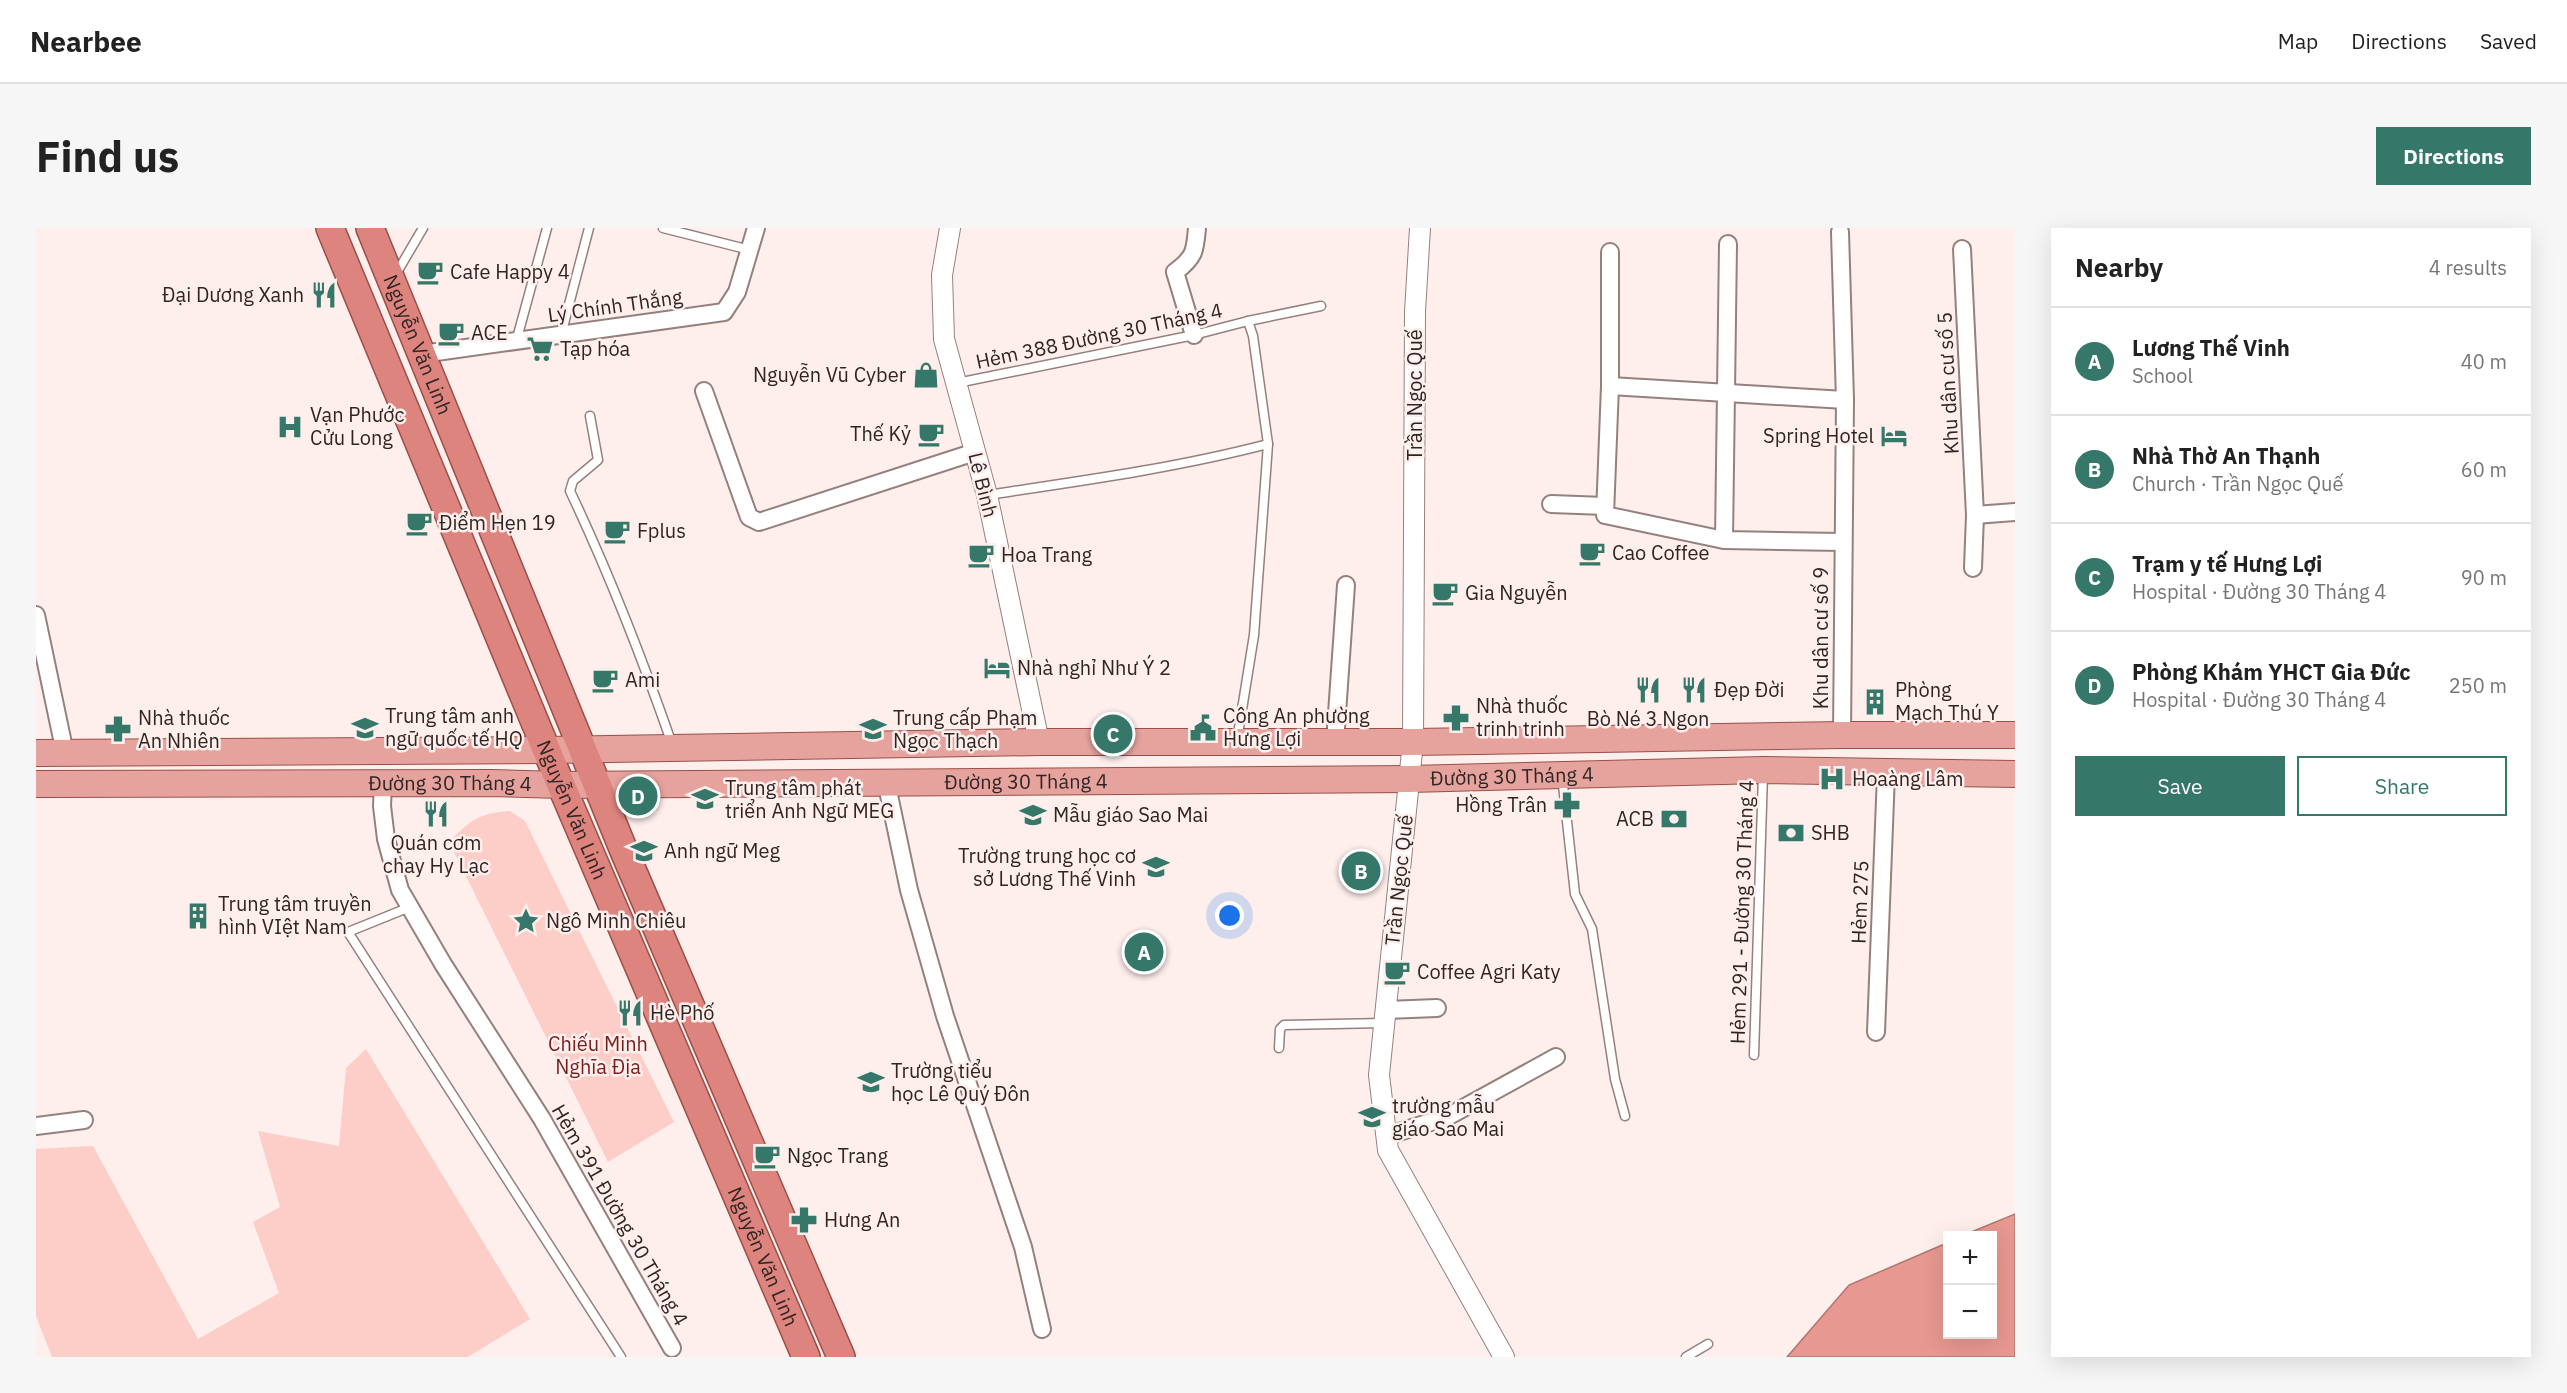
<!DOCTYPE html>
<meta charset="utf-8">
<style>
:root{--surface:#fff;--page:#f6f6f6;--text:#222;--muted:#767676;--line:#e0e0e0;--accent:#357768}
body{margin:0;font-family:"IBM Plex Sans",sans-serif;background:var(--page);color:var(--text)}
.controls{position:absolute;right:18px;bottom:18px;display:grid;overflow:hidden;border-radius:0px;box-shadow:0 6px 24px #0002}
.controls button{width:54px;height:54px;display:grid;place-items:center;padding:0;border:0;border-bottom:2px solid var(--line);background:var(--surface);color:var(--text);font:30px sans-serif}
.you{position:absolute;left:1194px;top:688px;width:21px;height:21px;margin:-15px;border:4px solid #fff;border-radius:50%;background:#1a73e8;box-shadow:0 0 0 9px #1a73e833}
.badge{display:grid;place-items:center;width:39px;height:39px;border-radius:50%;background:var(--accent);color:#fff;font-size:20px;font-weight:700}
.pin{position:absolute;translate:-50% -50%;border:3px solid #fff;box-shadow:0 2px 6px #0006}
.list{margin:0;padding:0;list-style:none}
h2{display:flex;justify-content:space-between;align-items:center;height:78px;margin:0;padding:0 24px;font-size:26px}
h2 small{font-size:20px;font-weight:400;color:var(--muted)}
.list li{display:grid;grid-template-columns:39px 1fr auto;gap:18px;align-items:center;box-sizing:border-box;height:108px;padding:0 24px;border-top:2px solid var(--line)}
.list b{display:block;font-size:22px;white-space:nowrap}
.list p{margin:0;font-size:20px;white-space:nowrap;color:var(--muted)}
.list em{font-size:20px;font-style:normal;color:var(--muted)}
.actions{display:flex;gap:12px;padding:18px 24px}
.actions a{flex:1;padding:14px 0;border:2px solid var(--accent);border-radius:0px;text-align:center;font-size:21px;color:var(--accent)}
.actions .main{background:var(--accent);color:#fff}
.map{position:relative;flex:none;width:1979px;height:1129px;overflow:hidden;border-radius:0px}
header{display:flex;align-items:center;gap:36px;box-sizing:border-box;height:84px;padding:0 30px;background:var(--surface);border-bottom:2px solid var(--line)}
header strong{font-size:28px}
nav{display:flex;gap:33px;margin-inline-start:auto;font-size:21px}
.intro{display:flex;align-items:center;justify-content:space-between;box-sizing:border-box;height:144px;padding:0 36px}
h1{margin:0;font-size:42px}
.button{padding:15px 27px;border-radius:0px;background:var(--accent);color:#fff;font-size:21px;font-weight:700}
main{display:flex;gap:36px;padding:0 36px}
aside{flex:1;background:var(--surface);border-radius:0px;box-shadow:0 6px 24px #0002}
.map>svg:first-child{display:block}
.green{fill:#fdcdc7}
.water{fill:#e79890;stroke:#b07670;stroke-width:1.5}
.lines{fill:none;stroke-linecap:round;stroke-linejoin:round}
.service-casing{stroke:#96807e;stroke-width:11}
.minor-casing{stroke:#96807e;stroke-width:20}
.tertiary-casing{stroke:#96807e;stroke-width:22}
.primary-casing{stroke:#9b4f49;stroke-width:28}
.trunk-casing{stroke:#9b4f49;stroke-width:30}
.service{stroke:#fff;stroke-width:8}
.minor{stroke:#fff;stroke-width:16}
.tertiary{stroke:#fff;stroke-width:20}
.primary{stroke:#e6a39e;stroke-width:26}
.trunk{stroke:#de847e;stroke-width:27}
.labels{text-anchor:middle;stroke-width:5;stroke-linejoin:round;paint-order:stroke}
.poi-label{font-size:20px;fill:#2e2524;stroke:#feefed;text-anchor:start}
.street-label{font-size:20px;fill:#2e2524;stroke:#feefed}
.park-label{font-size:20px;fill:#781d1c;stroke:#feefed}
</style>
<header>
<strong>Nearbee</strong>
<nav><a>Map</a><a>Directions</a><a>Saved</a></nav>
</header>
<div class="intro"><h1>Find us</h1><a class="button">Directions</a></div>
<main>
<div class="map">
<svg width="1979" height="1129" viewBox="0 0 1979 1129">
<rect width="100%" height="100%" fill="#feefed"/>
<g class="green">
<path d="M474 583 489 593 638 894 572 934 413 614C434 592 443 585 474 583Z"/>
<path d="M330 821 494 1091 432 1129H16L0 1088V921L57 918 162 1111 243 1065 217 994 244 979 222 903 303 918 310 840Z"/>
</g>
<path class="water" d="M1979 986V1129H1751L1813 1057 1911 1015 1912 1106H1956V1008L1928 1007Z"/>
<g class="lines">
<g class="service-casing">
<g id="service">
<path d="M627 0 714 22"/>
<path d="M360 46 387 0"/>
<path d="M525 107 553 0"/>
<path d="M480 114 511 0"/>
<path d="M921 155 1158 107 1212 93"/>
<path d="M554 188 562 232 537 253 534 263C573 345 606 430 636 516"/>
<path d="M1232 216 1217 108 1212 93 1285 78"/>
<path d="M951 267C1045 253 1140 240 1232 216L1218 407 1203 500 1204 511"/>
<path d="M1526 548 1539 666 1556 701 1579 851 1589 888"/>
<path d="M374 679 312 704 585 1129"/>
<path d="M1243 820 1244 801 1248 797 1348 795"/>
<path d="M1718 827 1727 546"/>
<path d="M1650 1129 1672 1116"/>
</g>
</g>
<g class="minor-casing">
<g id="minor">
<path d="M1804 4 1809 172 1806 507"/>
<path d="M1692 16 1688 312 1807 314"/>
<path d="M1926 21 1939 287 1937 340"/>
<path d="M1574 24V158L1569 287 1688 312"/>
<path d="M1158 107 1139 44C1159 29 1159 23 1161 0"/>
<path d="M386 126 688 84 701 64 720 0"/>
<path d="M1574 158 1809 172"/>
<path d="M668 163 713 289 723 294 939 224"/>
<path d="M1515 276 1569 278"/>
<path d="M1939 287 1979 284"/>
<path d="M0 387 29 525"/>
<path d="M1299 514 1310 357"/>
<path d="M850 553 873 662 909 788 987 1019 1006 1101"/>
<path d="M347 555 346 578 350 611 364 662 407 736 506 891 636 1120"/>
<path d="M1350 782 1401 780"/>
<path d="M1840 804 1850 546"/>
<path d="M0 898 48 892"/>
<path d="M1350 908 1411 889 1520 829"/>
</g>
</g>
<g class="tertiary-casing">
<g id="tertiary">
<path d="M914 0 906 47 908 111 951 267 1003 514"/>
<path d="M1384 0 1379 84 1377 514 1343 847 1352 922 1468 1129"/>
</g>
</g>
<g class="primary-casing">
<g id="primary">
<path d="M0 525 511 522 1003 514H1377L1806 507H1979"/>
<path id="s1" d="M0 556 455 555 525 557 1374 551 1727 542 1979 546"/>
</g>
</g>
<g class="trunk-casing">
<g id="trunk">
<path id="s2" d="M294 0 525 557 770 1129"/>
<path id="s3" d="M334 0 588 623 805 1129"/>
</g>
</g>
<use href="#service" class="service"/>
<use href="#minor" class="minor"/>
<use href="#tertiary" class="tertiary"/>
<use href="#primary" class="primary"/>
<use href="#trunk" class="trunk"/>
</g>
<defs>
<g id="cafe-bare" transform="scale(2.07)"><path d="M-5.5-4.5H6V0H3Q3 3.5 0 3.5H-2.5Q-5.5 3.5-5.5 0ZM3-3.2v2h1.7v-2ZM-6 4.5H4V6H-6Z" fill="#357768" stroke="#feefed" stroke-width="2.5" paint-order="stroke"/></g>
<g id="restaurant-bare" transform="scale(2.07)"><path d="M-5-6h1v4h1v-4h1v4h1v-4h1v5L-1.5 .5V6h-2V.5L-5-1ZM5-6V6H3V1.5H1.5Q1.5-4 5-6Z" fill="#357768" stroke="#feefed" stroke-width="2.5" paint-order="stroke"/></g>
<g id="supermarket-bare" transform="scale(2.07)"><path d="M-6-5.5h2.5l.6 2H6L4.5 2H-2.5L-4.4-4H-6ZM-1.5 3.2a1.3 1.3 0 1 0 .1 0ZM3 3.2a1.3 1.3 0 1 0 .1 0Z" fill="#357768" stroke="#feefed" stroke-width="2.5" paint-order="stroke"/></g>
<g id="shop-bare" transform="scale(2.07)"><path d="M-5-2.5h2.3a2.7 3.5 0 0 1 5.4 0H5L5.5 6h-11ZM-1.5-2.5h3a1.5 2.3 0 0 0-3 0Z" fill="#357768" stroke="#feefed" stroke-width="2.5" paint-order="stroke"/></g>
<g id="hospital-bare" transform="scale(2.07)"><path d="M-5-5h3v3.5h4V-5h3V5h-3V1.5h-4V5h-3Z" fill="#357768" stroke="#feefed" stroke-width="2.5" paint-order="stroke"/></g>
<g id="hotel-bare" transform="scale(2.07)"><path d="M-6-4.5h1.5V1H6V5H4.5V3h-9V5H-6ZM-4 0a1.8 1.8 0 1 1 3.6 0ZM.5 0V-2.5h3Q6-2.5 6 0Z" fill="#357768" stroke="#feefed" stroke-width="2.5" paint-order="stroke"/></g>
<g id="building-bare" transform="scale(2.07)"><path d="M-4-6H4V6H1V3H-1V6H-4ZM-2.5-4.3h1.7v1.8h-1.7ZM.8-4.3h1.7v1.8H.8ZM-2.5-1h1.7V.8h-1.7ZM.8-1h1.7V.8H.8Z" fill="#357768" stroke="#feefed" stroke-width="2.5" paint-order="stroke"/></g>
<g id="pharmacy-bare" transform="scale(2.07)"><path d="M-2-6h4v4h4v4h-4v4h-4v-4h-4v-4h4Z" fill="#357768" stroke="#feefed" stroke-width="2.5" paint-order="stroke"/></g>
<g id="school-bare" transform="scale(2.07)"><path d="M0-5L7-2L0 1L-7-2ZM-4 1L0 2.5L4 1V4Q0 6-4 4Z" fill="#357768" stroke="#feefed" stroke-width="2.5" paint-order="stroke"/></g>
<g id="civic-bare" transform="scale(2.07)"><path d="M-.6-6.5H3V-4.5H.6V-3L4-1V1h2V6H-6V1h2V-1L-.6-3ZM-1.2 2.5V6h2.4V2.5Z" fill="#357768" stroke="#feefed" stroke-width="2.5" paint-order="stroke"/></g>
<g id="bank-bare" transform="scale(2.07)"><path d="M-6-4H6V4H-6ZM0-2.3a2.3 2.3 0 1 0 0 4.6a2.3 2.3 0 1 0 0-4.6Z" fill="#357768" stroke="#feefed" stroke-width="2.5" paint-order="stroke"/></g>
<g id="sight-bare" transform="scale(2.07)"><path d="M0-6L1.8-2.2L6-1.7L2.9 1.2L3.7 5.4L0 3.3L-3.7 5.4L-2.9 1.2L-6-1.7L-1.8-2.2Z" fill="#357768" stroke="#feefed" stroke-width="2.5" paint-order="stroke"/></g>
</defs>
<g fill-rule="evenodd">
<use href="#cafe-bare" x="394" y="44"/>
<use href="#restaurant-bare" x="288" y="67"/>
<use href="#cafe-bare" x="415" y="105"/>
<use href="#supermarket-bare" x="504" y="121"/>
<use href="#shop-bare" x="890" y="147"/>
<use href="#hospital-bare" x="254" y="199"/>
<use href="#cafe-bare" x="895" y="206"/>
<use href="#hotel-bare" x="1858" y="208"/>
<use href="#cafe-bare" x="383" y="295"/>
<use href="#cafe-bare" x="581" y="303"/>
<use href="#cafe-bare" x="1556" y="325"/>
<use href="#cafe-bare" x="945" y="327"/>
<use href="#cafe-bare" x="1409" y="365"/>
<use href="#hotel-bare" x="961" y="440"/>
<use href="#cafe-bare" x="569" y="452"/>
<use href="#restaurant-bare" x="1612" y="462"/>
<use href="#restaurant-bare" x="1658" y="462"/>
<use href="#building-bare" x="1839" y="474"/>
<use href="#pharmacy-bare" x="1420" y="490"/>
<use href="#school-bare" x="329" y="500"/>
<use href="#civic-bare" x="1167" y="500"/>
<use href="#pharmacy-bare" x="82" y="501"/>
<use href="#school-bare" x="837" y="501"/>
<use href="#hospital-bare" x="1796" y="551"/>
<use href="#school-bare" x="669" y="571"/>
<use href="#pharmacy-bare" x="1531" y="577"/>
<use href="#restaurant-bare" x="400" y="586"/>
<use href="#school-bare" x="997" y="587"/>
<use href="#bank-bare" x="1638" y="591"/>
<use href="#bank-bare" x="1755" y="605"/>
<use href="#school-bare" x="608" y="623"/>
<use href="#school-bare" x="1120" y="639"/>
<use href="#building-bare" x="162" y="688"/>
<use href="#sight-bare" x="490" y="693"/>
<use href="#cafe-bare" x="1361" y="744"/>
<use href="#restaurant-bare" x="594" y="785"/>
<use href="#school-bare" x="835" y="854"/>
<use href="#school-bare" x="1336" y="889"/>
<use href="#cafe-bare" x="731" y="928"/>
<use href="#pharmacy-bare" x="768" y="992"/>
</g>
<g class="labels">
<g class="poi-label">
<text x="414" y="51">Cafe Happy 4</text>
<text x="268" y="74" text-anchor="end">Đại Dương Xanh</text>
<text x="435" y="112">ACE</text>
<text x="524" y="128">Tạp hóa</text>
<text x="870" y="154" text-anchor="end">Nguyễn Vũ Cyber</text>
<text x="274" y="194">Vạn Phước<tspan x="274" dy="23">Cửu Long</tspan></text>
<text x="875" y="213" text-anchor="end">Thế Kỷ</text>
<text x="1838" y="215" text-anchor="end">Spring Hotel</text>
<text x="403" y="302">Điểm Hẹn 19</text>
<text x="601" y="310">Fplus</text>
<text x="1576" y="332">Cao Coffee</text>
<text x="965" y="334">Hoa Trang</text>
<text x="1429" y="372">Gia Nguyễn</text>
<text x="981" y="447">Nhà nghỉ Như Ý 2</text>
<text x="589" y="459">Ami</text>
<text x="1678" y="469">Đẹp Đời</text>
<text x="1859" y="469">Phòng<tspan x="1859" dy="23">Mạch Thú Y</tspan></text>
<text x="1440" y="485">Nhà thuốc<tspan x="1440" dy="23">trinh trinh</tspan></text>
<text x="349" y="495">Trung tâm anh<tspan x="349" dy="23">ngữ quốc tế HQ</tspan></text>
<text x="1187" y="495">Công An phường<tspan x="1187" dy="23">Hưng Lợi</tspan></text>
<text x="102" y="497">Nhà thuốc<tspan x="102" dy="23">An Nhiên</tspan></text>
<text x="857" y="497">Trung cấp Phạm<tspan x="857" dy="23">Ngọc Thạch</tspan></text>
<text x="1612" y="498" text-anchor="middle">Bò Né 3 Ngon</text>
<text x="1816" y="558">Hoaàng Lâm</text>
<text x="689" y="567">Trung tâm phát<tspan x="689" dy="23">triển Anh Ngữ MEG</tspan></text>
<text x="1511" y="584" text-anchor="end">Hồng Trân</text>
<text x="1017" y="594">Mẫu giáo Sao Mai</text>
<text x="1618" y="598" text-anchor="end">ACB</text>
<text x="1775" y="612">SHB</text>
<text x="400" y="622" text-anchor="middle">Quán cơm<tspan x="400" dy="23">chay Hy Lạc</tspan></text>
<text x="628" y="630">Anh ngữ Meg</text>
<text x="1100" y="635" text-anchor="end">Trường trung học cơ<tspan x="1100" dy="23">sở Lương Thế Vinh</tspan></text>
<text x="182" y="683">Trung tâm truyền<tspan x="182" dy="23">hình VIệt Nam</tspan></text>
<text x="510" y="700">Ngô Minh Chiêu</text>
<text x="1381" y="751">Coffee Agri Katy</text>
<text x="614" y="792">Hè Phố</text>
<text x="855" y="850">Trường tiểu<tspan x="855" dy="23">học Lê Quý Đôn</tspan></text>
<text x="1356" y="885">trường mẫu<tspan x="1356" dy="23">giáo Sao Mai</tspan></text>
<text x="751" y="935">Ngọc Trang</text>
<text x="788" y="999">Hưng An</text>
</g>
<g class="street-label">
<text transform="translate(579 78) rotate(-8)" y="7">Lý Chính Thắng</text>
<text transform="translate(1063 108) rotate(-12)" y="7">Hẻm 388 Đường 30 Tháng 4</text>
<text dy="7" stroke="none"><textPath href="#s3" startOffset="126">Nguyễn Văn Linh</textPath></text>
<text transform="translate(1912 155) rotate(-93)" y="7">Khu dân cư số 5</text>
<text transform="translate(1379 167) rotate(-90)" y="7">Trần Ngọc Quế</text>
<text transform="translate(947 257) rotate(76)" y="7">Lê Bình</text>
<text transform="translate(1785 410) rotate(-90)" y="7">Khu dân cư số 9</text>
<text dy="7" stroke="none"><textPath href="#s1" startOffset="1476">Đường 30 Tháng 4</textPath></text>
<text dy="7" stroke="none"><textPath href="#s1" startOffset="990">Đường 30 Tháng 4</textPath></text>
<text dy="7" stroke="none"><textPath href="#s1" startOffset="414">Đường 30 Tháng 4</textPath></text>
<text dy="7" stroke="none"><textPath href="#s2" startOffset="630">Nguyễn Văn Linh</textPath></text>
<text transform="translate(1363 652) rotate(-84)" y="7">Trần Ngọc Quế</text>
<text transform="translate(1824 674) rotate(-88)" y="7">Hẻm 275</text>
<text transform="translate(1706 684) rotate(-88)" y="7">Hẻm 291 - Đường 30 Tháng 4</text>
<text transform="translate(584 987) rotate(60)" y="7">Hẻm 391 Đường 30 Tháng 4</text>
<text dy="7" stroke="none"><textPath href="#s2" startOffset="1116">Nguyễn Văn Linh</textPath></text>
</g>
<g class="park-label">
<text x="562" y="823">Chiếu Minh<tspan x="562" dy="23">Nghĩa Địa</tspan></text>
</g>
</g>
</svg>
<div class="controls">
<button>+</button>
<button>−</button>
</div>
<div class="you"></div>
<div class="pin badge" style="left:1108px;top:724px">A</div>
<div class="pin badge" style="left:1325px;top:643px">B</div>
<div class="pin badge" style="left:1077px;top:506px">C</div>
<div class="pin badge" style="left:602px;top:568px">D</div>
</div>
<aside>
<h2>Nearby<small>4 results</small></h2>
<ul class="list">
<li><span class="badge">A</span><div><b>Lương Thế Vinh</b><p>School</p></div><em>40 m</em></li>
<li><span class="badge">B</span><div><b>Nhà Thờ An Thạnh</b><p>Church · Trần Ngọc Quế</p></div><em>60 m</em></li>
<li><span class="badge">C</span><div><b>Trạm y tế Hưng Lợi</b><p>Hospital · Đường 30 Tháng 4</p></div><em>90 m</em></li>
<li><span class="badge">D</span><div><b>Phòng Khám YHCT Gia Đức</b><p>Hospital · Đường 30 Tháng 4</p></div><em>250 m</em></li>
</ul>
<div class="actions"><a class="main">Save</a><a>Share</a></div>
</aside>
</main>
